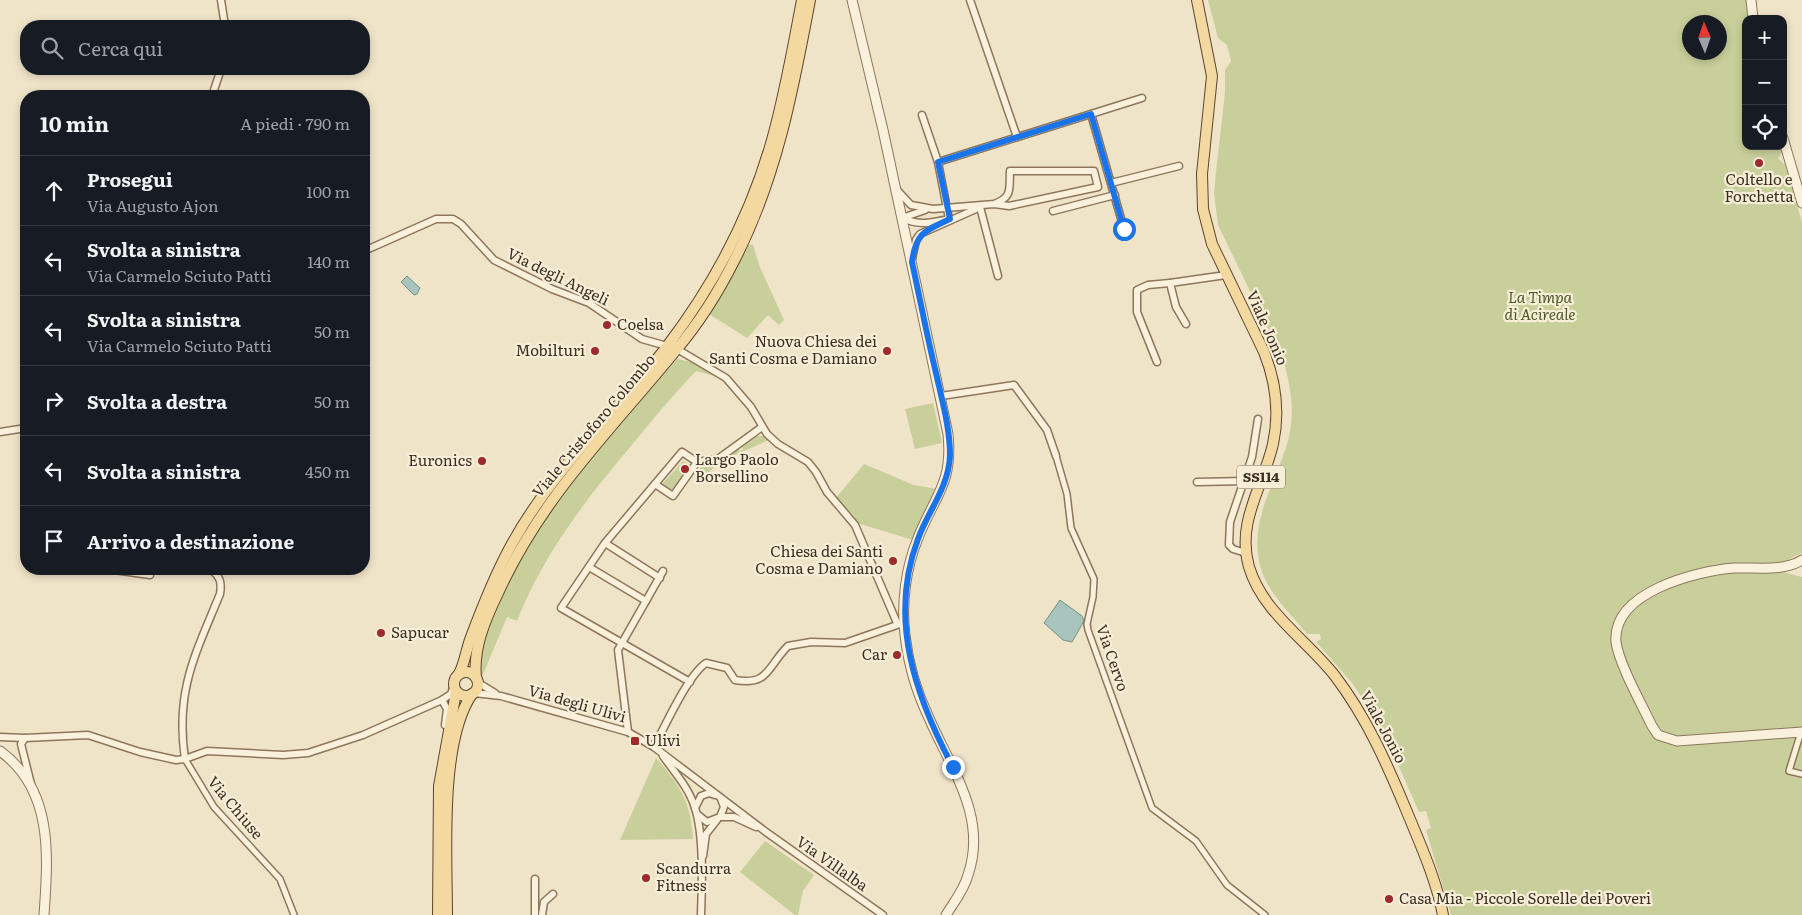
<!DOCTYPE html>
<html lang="it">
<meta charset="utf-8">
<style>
:root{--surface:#171b24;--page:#20242c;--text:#f1f3f6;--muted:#9ea1a6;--line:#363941}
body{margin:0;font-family:Literata,serif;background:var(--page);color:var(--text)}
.controls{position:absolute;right:15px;top:15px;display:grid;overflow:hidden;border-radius:10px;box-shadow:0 2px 8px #0003}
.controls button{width:45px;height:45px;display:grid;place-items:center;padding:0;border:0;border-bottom:1px solid var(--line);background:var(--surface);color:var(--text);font:25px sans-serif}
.compass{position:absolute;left:1682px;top:15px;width:45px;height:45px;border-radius:50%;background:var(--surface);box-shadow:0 2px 8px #0003;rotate:358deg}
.stop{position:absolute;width:15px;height:15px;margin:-11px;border:4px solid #1a73e8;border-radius:50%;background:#fff}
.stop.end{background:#1a73e8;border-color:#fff;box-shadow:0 1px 5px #0008}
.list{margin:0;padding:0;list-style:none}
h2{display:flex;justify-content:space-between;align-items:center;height:65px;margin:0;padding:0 20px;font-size:21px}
h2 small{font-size:16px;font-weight:400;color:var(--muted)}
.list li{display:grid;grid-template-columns:32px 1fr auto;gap:15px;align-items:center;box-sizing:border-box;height:70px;padding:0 20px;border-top:1px solid var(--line)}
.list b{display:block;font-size:19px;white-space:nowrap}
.list p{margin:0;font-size:16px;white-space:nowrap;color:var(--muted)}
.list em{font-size:16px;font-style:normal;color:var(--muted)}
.icon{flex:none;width:28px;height:28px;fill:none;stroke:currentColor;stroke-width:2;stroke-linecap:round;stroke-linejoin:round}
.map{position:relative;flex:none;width:1802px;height:915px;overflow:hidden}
.search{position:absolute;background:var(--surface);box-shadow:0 2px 8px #0003;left:20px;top:20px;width:350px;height:55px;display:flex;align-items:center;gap:12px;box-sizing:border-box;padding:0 18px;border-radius:20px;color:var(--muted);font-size:19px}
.panel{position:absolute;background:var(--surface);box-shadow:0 2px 8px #0003;left:20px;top:90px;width:350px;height:485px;border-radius:20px}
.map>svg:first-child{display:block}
.green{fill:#c9cf9b;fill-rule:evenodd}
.water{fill:#a9c4bc;stroke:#6f938a}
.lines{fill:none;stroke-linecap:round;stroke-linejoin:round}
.pedestrian-casing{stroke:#8d765c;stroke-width:8}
.minor-casing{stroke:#8d765c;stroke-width:9}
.tertiary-casing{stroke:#8d765c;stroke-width:11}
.primary-casing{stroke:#5b4430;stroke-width:12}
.pedestrian{stroke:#faf1dc;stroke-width:5}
.minor{stroke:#faf1dc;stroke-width:6}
.tertiary{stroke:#faf1dc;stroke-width:9}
.primary{stroke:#f3d9a0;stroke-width:10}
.route{stroke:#1a73e8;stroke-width:6}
.poi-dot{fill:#9e2a2b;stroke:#f7eed8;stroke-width:2}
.labels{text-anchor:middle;stroke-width:4.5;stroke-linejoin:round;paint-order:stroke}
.shield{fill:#f7eed8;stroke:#756857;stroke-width:1}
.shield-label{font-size:14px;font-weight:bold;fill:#3d2e20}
.poi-label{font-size:15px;fill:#3d2e20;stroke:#f7eed8;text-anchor:start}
.street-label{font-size:15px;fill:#3d2e20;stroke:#f7eed8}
.park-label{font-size:15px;font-style:italic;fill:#4d5a26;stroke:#f7eed8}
</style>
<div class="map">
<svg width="1802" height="915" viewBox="0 0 1802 915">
<rect width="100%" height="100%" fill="#f0e4c8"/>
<g class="green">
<path d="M1208 0H1747L1749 18 1746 19 1745 28 1746 146H1781L1783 151 1778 158 1785 165 1802 222V553L1785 561 1783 572 1802 577V915H1451L1426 830 1431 828 1426 811 1419 812 1383 731 1370 709 1352 683 1316 642 1321 639 1320 634H1307C1292 615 1270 595 1262 572 1246 526 1274 487 1287 444 1296 415 1291 384 1282 357L1218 225 1214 193 1216 172 1225 92V70L1231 61 1227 45 1218 38ZM1690 22H1720V52H1690Z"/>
<path d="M749 244 753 245 760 267 784 320 779 325 768 315 747 338 709 314Z"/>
<path d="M677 359 696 363 718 377 696 371C673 395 652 420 631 446 586 499 543 555 517 621L507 617 482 677C477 662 482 647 487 632 513 544 579 469 639 401 650 389 663 368 677 359Z"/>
<path d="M933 403 942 443 915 449 905 409Z"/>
<path d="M757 436H764L769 440 721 461 703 478H696L695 474 702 465 718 462 738 449 740 451 743 449 742 447Z"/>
<path d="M683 461 687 463 688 469 674 489H668L663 483Z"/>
<path d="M864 464 914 485 937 489 913 540 857 523 854 516 836 498Z"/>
<path d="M656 758C680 785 691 803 693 839L620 840Z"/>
<path d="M765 841 814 875 803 891 798 915H795L740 872Z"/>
</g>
<g class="water">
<path d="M407 276 420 288 417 294 414 295 401 282Z"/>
<path d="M1060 600 1082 616 1084 621 1072 642 1063 640 1044 623Z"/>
</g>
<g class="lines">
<g class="pedestrian-casing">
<g id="pedestrian">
<path d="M1056 456 1067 494 1071 528 1094 579 1093 597 1087 624 1088 630 1152 808 1196 841 1227 885 1265 915"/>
<path d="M1801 732 1789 771 1802 774"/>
<path d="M185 759 214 807 280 879 294 915"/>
</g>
</g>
<g class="minor-casing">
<g id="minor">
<path d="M221 0 225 26"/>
<path d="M970 0 1017 137"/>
<path d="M212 96 221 69"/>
<path d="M1091 114 1124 229"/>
<path d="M922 115 938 162"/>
<path d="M1111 183 1179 166"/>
<path d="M897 190 911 205 933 209 994 204 1009 206 1098 187 1094 171H1010C1009 189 1013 197 994 204"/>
<path d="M980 207 998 276"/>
<path d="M1053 211 1115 195"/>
<path d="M902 218C919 226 932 223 949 219L938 162 1142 98"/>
<path d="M902 218 925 210"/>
<path d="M364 251 436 219H453L461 224 494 260 552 289 589 303 642 339 667 346"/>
<path d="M912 259 916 240 920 234 976 209"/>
<path d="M1186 324 1176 307 1170 283 1226 275"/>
<path d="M677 349 726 378 751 407 767 434 778 444 808 462 816 472 827 492 855 525 897 623"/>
<path d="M1157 362 1137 312V290L1148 285 1170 283"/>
<path d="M941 396 1014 385 1047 430 1056 456"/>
<path d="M0 432 26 428"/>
<path d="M697 462 673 496 655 484 682 452 697 462 718 459 762 427"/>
<path d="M1197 482 1245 481"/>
<path d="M655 484 605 543 561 608 690 682"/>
<path d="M605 543 660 578"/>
<path d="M1246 553 1233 549 1229 545 1230 522 1252 457 1258 419"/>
<path d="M589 567 646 601"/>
<path d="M107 569 150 575"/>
<path d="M477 682 495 693"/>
<path d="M474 693 501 696 628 732 654 747 766 832 883 915"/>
<path d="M442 700 447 709 445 725"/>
<path d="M628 732 618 650 663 571"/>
<path d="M0 737 25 738 88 735 140 752 176 760 185 759 207 751 283 755 308 753 363 735 442 700 451 694 454 685"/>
<path d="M25 738 21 744 31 784"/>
<path d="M654 747C665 726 688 675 706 663L727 668 735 680C769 686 767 667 788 646L811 642 845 643 900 624"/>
<path d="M663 756C675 773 689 788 695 808 704 835 702 886 701 915"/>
<path d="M185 759C175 691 195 655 220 594 222 582 220 576 210 569"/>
<path d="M695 808 701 796 709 793 715 795"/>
<path d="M697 814 707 822 720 817H734L756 827"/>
<path d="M720 817 724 807 721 799"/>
<path d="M703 856 706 834 717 820"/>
<path d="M535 879V915"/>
<path d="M542 915 544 902 553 894"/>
</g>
</g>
<g class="tertiary-casing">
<g id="tertiary">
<path d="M852 0 883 130 948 434C953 484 935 495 918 538 906 567 901 603 905 635 908 662 917 693 929 718 951 769 988 817 968 875 964 890 954 902 946 915"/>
<path d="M1751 0 1753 19"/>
<path d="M1783 138 1802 203"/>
<path d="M1802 560C1783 572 1756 567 1734 568 1696 571 1612 592 1616 642 1619 664 1642 705 1652 726L1658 735 1677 741 1802 732"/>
<path d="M0 751C54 790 48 857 44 915"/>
</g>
</g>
<g class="primary-casing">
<g id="primary">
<path d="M1197 0 1212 76 1202 174 1203 209 1212 244 1264 352C1276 382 1280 412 1273 444 1263 487 1236 522 1249 567 1263 613 1307 640 1335 676 1367 718 1387 764 1407 812 1421 846 1436 879 1443 915"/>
<circle cx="466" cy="684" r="12"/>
<path d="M459 674C465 662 466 650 471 637 483 605 496 572 513 542 554 468 617 412 668 345 715 283 751 215 772 140 785 94 793 47 802 0"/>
<path d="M476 678C473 648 485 620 498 593 542 496 610 431 676 350 699 323 719 291 735 259 777 177 793 90 810 0"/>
<path d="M438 915 439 786 456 692"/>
<path d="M447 915C447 856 439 742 472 694"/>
</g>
</g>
<use href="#pedestrian" class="pedestrian"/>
<use href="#minor" class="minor"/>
<use href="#tertiary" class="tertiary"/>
<use href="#primary" class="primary"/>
</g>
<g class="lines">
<path class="route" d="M953 767C915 696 888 618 918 539 928 511 949 487 950 455 950 428 942 400 936 373 927 336 920 299 912 262 916 233 924 231 950 219L938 162 1091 114 1124 229"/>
</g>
<g class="poi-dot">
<circle cx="1759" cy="163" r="5"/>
<circle cx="607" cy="325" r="5"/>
<circle cx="595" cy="351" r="5"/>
<circle cx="887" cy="351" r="5"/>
<circle cx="482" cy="461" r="5"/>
<circle cx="685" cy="469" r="5"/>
<circle cx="893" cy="561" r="5"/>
<circle cx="381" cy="633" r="5"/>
<circle cx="897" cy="655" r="5"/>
<rect x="630" y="736" width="10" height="10" rx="2.5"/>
<circle cx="646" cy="878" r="5"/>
<circle cx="1389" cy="899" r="5"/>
</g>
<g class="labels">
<rect class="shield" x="1237" y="465.5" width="48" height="23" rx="4"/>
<g class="shield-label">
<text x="1261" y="482">SS114</text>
</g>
<g class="poi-label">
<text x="1759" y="185" text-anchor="middle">Coltello e<tspan x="1759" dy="17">Forchetta</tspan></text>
<text x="617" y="330">Coelsa</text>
<text x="877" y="347" text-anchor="end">Nuova Chiesa dei<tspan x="877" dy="17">Santi Cosma e Damiano</tspan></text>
<text x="585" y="356" text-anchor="end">Mobilturi</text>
<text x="695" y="465">Largo Paolo<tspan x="695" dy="17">Borsellino</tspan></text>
<text x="472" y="466" text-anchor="end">Euronics</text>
<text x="883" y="557" text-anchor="end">Chiesa dei Santi<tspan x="883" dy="17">Cosma e Damiano</tspan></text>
<text x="391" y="638">Sapucar</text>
<text x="887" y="660" text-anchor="end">Car</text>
<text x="645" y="746">Ulivi</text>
<text x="656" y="874">Scandurra<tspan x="656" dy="17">Fitness</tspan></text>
<text x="1399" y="904">Casa Mia - Piccole Sorelle dei Poveri</text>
</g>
<g class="street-label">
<text transform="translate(558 277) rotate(26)" y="5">Via degli Angeli</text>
<text transform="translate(1267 328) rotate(66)" y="5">Viale Jonio</text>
<text transform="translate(594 426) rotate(-50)" y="5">Viale Cristoforo Colombo</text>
<text transform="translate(1112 658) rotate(71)" y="5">Via Cervo</text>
<text transform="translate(577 704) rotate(16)" y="5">Via degli Ulivi</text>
<text transform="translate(1383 727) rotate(62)" y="5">Viale Jonio</text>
<text transform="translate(235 808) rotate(50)" y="5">Via Chiuse</text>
<text transform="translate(832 864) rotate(35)" y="5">Via Villalba</text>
</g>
<g class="park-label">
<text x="1540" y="303">La Timpa<tspan x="1540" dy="17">di Acireale</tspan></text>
</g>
</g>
</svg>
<div class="controls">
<button>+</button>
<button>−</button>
<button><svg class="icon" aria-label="locate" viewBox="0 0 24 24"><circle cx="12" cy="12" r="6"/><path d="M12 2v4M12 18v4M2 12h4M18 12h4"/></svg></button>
</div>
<svg class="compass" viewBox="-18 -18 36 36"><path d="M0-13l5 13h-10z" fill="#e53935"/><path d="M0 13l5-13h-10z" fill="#9ea1a6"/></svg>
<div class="stop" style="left:1124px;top:229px"></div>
<div class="stop end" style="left:953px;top:767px"></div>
<div class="search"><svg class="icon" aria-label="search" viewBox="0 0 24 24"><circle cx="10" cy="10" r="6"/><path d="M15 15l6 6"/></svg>Cerca qui</div>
<section class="panel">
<h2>10 min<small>A piedi · 790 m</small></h2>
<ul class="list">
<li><svg class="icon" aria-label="ahead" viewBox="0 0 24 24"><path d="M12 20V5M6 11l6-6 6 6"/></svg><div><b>Prosegui</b><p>Via Augusto Ajon</p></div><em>100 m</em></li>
<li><svg class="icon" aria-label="left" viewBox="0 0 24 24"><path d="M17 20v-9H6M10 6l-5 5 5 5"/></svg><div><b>Svolta a sinistra</b><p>Via Carmelo Sciuto Patti</p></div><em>140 m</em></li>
<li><svg class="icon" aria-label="left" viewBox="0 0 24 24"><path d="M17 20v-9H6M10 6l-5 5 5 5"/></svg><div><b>Svolta a sinistra</b><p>Via Carmelo Sciuto Patti</p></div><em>50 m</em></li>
<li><svg class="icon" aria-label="right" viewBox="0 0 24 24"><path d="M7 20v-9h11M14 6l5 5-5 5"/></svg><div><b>Svolta a destra</b></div><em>50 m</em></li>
<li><svg class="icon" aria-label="left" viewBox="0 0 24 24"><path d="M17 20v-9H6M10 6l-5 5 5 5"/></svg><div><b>Svolta a sinistra</b></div><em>450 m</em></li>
<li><svg class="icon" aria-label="arrive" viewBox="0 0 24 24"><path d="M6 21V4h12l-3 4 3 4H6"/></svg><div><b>Arrivo a destinazione</b></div></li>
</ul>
</section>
</div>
